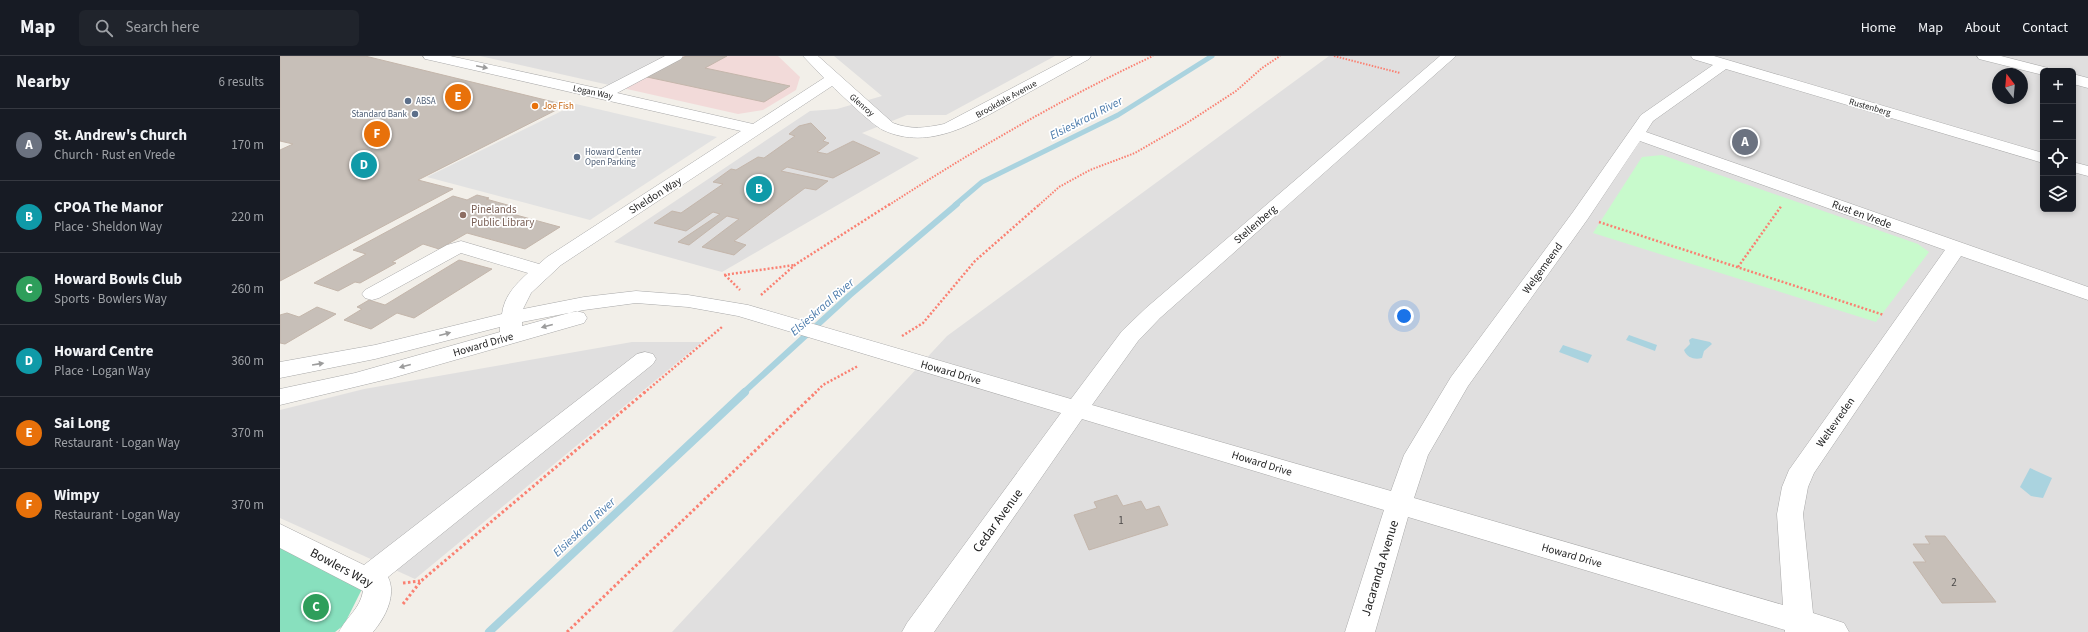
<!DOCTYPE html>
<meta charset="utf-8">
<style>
:root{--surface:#171b24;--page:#20242c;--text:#f1f3f6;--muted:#9ea1a6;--line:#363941;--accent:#d40000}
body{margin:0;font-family:"Source Sans 3",sans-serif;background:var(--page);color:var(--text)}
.controls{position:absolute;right:12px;top:12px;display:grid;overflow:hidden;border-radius:6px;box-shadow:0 2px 6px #0003}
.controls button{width:36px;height:36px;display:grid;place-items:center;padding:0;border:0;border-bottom:1px solid var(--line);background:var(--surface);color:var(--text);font:20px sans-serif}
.compass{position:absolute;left:1712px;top:12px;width:36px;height:36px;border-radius:50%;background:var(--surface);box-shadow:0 2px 6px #0003;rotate:344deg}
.you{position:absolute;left:1124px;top:260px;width:14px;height:14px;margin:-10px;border:3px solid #fff;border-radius:50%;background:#1a73e8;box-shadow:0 0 0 6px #1a73e833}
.badge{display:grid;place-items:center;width:26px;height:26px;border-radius:50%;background:var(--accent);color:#fff;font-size:13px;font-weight:700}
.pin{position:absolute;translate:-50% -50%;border:2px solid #fff;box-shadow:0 1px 4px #0006}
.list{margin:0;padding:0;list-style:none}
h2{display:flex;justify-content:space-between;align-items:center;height:52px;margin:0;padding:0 16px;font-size:17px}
h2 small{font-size:13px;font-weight:400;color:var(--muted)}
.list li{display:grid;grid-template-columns:26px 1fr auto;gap:12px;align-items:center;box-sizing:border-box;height:72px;padding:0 16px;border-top:1px solid var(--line)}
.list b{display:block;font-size:15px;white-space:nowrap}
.list p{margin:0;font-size:13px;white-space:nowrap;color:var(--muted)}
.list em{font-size:13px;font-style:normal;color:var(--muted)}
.icon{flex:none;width:22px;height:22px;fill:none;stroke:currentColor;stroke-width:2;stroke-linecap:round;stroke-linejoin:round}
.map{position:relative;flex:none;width:1808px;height:576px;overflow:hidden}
header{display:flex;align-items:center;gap:24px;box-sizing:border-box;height:56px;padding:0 20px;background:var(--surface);border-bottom:1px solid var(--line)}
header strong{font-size:19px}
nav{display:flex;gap:22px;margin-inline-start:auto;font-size:14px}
.search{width:280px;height:36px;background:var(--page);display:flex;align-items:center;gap:10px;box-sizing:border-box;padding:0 14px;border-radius:6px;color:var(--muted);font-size:15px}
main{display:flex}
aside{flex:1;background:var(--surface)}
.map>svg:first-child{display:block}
.residential{fill:#e0dfdf;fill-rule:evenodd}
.commercial{fill:#f2dad9}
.park{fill:#c8facc}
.pitch{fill:#88e0be}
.parking{fill:#e2e2e2}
.water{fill:#aad3df}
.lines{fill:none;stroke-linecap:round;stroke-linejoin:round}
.stream-far2{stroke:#aad3df;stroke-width:5}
.stream-far1{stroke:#aad3df;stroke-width:6}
.stream{stroke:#aad3df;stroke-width:8}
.building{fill:#c7bfb8;stroke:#c4b6ab}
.minor-casing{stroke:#a9a9a9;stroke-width:1}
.path-far2{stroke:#fa8072;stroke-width:2;stroke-dasharray:1.5 1.5;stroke-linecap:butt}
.path-far1{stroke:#fa8072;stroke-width:2.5;stroke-dasharray:2 2;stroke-linecap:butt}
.path{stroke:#fa8072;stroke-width:3;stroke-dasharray:2.5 2.5;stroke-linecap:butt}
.minor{fill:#fff;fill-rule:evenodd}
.oneway{fill:#9c9c9c}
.service-dot{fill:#5c6f8a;stroke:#fff;stroke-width:1.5}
.food-dot{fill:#e8710a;stroke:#fff;stroke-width:1.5}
.education-dot{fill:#8d6e63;stroke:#fff;stroke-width:1.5}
.labels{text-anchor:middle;stroke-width:3.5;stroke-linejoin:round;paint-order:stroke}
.far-street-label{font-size:9px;fill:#222;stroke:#fff}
.far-service-label{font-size:9px;fill:#4e5e75;stroke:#fff;text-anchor:start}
.far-food-label{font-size:9px;fill:#c56008;stroke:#fff;text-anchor:start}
.street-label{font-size:11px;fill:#222;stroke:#fff}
.education-label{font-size:11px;fill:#785e54;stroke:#fff;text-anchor:start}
.near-number-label{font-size:11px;fill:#4b4948}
.water-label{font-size:12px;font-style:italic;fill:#4a7aab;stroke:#fff}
.near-street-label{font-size:13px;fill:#222;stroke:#fff}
</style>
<header>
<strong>Map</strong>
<div class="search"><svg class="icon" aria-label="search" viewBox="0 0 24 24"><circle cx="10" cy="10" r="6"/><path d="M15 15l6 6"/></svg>Search here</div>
<nav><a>Home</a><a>Map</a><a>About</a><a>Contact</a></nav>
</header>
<main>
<aside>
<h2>Nearby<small>6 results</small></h2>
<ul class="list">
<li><span class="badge" style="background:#6b7280">A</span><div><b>St. Andrew's Church</b><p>Church · Rust en Vrede</p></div><em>170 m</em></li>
<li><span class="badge" style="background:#0f9aa8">B</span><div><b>CPOA The Manor</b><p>Place · Sheldon Way</p></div><em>220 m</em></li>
<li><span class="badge" style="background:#2e9e5b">C</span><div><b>Howard Bowls Club</b><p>Sports · Bowlers Way</p></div><em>260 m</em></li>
<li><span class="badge" style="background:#0f9aa8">D</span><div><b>Howard Centre</b><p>Place · Logan Way</p></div><em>360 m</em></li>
<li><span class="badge" style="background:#e8710a">E</span><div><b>Sai Long</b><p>Restaurant · Logan Way</p></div><em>370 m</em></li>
<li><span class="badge" style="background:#e8710a">F</span><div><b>Wimpy</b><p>Restaurant · Logan Way</p></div><em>370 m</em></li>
</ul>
</aside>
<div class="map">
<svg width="1808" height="576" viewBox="0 0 1808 576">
<rect width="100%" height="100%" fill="#f2efe9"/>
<g class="residential">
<path d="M200 0H398L338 31Z"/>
<path d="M554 0H775L666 59H627L582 77 639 102 442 216 334 186 530 55 557 53 602 40Z"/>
<path d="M1049 0H1808V576H392L667 280ZM1763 15H1793V153H1763ZM1718 18H1742V42H1718Z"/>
<path d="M352 286H422L135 523 0 462V354L84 333Z"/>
</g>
<path class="commercial" d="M398 0H498L520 21 516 34 483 54 458 58 338 31Z"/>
<path class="park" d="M1382 99 1638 188 1649 196 1596 266 1313 177 1362 101Z"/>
<path class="pitch" d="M0 491 82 533 64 569 55 576H0Z"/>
<path class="parking" d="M296 48 437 81 310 164 147 121Z"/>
<g class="water">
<path d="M1349 279 1377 289 1375 295 1346 284Z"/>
<path d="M1412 282 1430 286 1432 288 1424 295 1422 302C1415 304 1407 302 1404 294L1410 288 1409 284Z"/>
<path d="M1283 289 1312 299 1308 307 1279 296Z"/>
<path d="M1750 412 1772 422 1763 442 1751 440 1740 431Z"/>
</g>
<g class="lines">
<path class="stream-far2" d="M675 149 702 126 838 59 932 0"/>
<path class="stream-far1" d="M463 337 570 239 677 148"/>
<path class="stream" d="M209 576 465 336"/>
</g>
<g class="building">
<path d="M0 0H85L286 49 138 124 173 133 0 225V94L13 88 0 85Z"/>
<path d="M406 0H447L425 12 510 30 484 46 367 21Z"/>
<path d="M531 67 546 82 543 85 549 87 537 96 547 98 573 85 600 97 553 122 507 111 501 115 548 125 536 134 525 132 454 185 466 189 454 199 422 191 459 163 447 160 409 189 398 186 440 158 433 156 406 175 374 167 392 155 401 157 443 128 433 126 451 113 456 114 478 101 484 102 515 80 509 78 519 70Z"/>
<path d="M197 139 209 142 206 143 231 150 223 154 226 155 225 156 280 171 245 193 187 177 159 193 143 188 112 206 116 207 80 227 75 226 58 235 34 227 86 198 73 194 173 140 187 144Z"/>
<path d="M179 204 212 213 134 262 117 257 91 273 64 264 82 253 77 251 89 244 105 249Z"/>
<path d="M37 251 56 258 5 288 0 287V259L7 257 19 261Z"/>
<path d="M837 439 843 450 861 445 866 454 879 450 888 469 809 494 794 459 817 452 814 446Z"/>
<path d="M1645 480H1665L1716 546 1662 547 1633 506H1646L1633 488H1650Z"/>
</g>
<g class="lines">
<g class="minor-casing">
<g id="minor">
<path d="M143 0H170L321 33 385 0H403L401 3 337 37 473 68 544 22 523 0H538L613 67C631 74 645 72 664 68L793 0H811L809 3C785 16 761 30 737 43 696 66 650 96 603 74 591 68 564 41 552 30L281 209 251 237 243 253 304 241 356 235 408 239 468 249 791 343 842 275 866 252 1160 0H1176L880 262 858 285 812 349 1111 435 1124 399 1171 321 1293 156 1361 59 1433 9 1413 3 1411 0H1434L1763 97V107L1446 13 1373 65 1366 76 1808 231V244L1681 200 1534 417 1528 431 1523 458 1533 557 1564 567 1569 576H1505V574L1128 461 1095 576H1065L1104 454 802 363 654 576H622L627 567 781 357 458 260 408 251 356 247 304 254 242 266V270L296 255 304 257 307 262 304 267 112 322 0 349V333L75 317 220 276V271L95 303 0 322V306L95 289 222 258C224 240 236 228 248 217L181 197 99 242 92 244 85 242 82 238 85 234 167 189 181 185 259 208 267 201 461 75 150 4 145 3ZM1360 85 1665 194 1509 414 1502 431 1497 458 1503 549 1134 442 1148 399 1188 330 1307 164Z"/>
<path d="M1697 0H1721L1768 12 1770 15H1763V19L1699 3Z"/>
<path d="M1793 18 1808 22V32L1793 28Z"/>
<path d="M1793 106 1808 110V120L1793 116Z"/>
<path d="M365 296 373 298 376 303 373 308 108 521C117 539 105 562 93 576H59C67 560 80 553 83 535L0 492V468L84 509 357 298Z"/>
</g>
</g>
<g class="path-far2">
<path d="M1054 0 1120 17"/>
<path d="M609 149C694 94 781 43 873 0"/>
<path d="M759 149 779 131 810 114 855 97 910 65 956 35 982 12 1000 0"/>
</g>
<g class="path-far1">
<path d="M1319 166 1604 259"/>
<path d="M1458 211 1502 149"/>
<path d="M444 219 515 209"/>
<path d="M445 219 460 234"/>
<path d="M481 239 516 208 610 148"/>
<path d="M622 280 643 267 695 205 760 148"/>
<path d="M364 337 442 271"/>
<path d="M535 337 543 329 578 310"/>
</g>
<g class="path">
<path d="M123 527 140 525"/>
<path d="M123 548 141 525 365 336"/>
<path d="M287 576 536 336"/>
</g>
<use href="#minor" class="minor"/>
</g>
<defs><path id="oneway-solid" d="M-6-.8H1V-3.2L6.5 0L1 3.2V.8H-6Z"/></defs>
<g class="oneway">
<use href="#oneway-solid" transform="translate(202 11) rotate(12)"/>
<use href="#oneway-solid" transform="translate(267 270) rotate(165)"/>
<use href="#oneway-solid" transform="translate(165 278) rotate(-15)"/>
<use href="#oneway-solid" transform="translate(38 308) rotate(-9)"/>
<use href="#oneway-solid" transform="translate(125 310) rotate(165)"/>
</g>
<g class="service-dot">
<circle cx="128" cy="45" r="4"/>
<circle cx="135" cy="58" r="4"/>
<circle cx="297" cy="101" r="4"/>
</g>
<circle class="food-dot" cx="255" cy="50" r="4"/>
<circle class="education-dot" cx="183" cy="159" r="4"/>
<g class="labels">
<g class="far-street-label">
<text transform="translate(313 36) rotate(12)" y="3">Logan Way</text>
<text transform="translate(726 43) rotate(-29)" y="3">Brookdale Avenue</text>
<text transform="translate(582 49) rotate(41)" y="3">Glenroy</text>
<text transform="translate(1590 51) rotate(16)" y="3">Rustenberg</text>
</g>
<g class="far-service-label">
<text x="136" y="48">ABSA</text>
<text x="127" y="61" text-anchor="end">Standard Bank</text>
<text x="305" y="99">Howard Center<tspan x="305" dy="10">Open Parking</tspan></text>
</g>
<g class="far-food-label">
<text x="263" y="53">Joe Fish</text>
</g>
<g class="street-label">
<text transform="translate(375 139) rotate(-32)" y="4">Sheldon Way</text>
<text transform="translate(1582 158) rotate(20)" y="4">Rust en Vrede</text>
<text transform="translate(975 168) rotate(-41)" y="4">Stellenberg</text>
<text transform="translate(1262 212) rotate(-54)" y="4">Welgemeend</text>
<text transform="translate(203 288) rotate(-16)" y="4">Howard Drive</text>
<text transform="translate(671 316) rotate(16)" y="4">Howard Drive</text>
<text transform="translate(1555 366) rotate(-55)" y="4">Weltevreden</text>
<text transform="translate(982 407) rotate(17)" y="4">Howard Drive</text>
<text transform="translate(1292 499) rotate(16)" y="4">Howard Drive</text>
</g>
<g class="education-label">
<text x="191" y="157">Pinelands<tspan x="191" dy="13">Public Library</tspan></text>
</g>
<g class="near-number-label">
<text x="841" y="468">1</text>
<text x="1674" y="530">2</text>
</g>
<g class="water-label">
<text transform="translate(806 62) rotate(-27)" y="4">Elsieskraal River</text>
<text transform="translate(542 251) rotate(-41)" y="4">Elsieskraal River</text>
<text transform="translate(304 471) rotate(-43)" y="4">Elsieskraal River</text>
</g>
<g class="near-street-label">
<text transform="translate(717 464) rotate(-54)" y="5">Cedar Avenue</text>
<text transform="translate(62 511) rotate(28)" y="5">Bowlers Way</text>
<text transform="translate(1099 512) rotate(-73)" y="5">Jacaranda Avenue</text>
</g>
</g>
</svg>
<div class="controls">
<button>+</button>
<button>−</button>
<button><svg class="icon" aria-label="locate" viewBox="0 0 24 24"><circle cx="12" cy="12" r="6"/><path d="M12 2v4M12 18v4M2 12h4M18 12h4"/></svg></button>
<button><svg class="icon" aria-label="layers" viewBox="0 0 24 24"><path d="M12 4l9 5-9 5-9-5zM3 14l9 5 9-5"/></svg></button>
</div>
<svg class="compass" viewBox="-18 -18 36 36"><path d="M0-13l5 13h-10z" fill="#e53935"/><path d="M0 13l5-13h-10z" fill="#9ea1a6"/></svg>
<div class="you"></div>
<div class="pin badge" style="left:1465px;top:86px;background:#6b7280">A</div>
<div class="pin badge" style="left:479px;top:133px;background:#0f9aa8">B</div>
<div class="pin badge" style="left:36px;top:551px;background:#2e9e5b">C</div>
<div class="pin badge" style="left:84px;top:109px;background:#0f9aa8">D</div>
<div class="pin badge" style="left:178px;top:41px;background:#e8710a">E</div>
<div class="pin badge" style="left:97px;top:78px;background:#e8710a">F</div>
</div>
</main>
